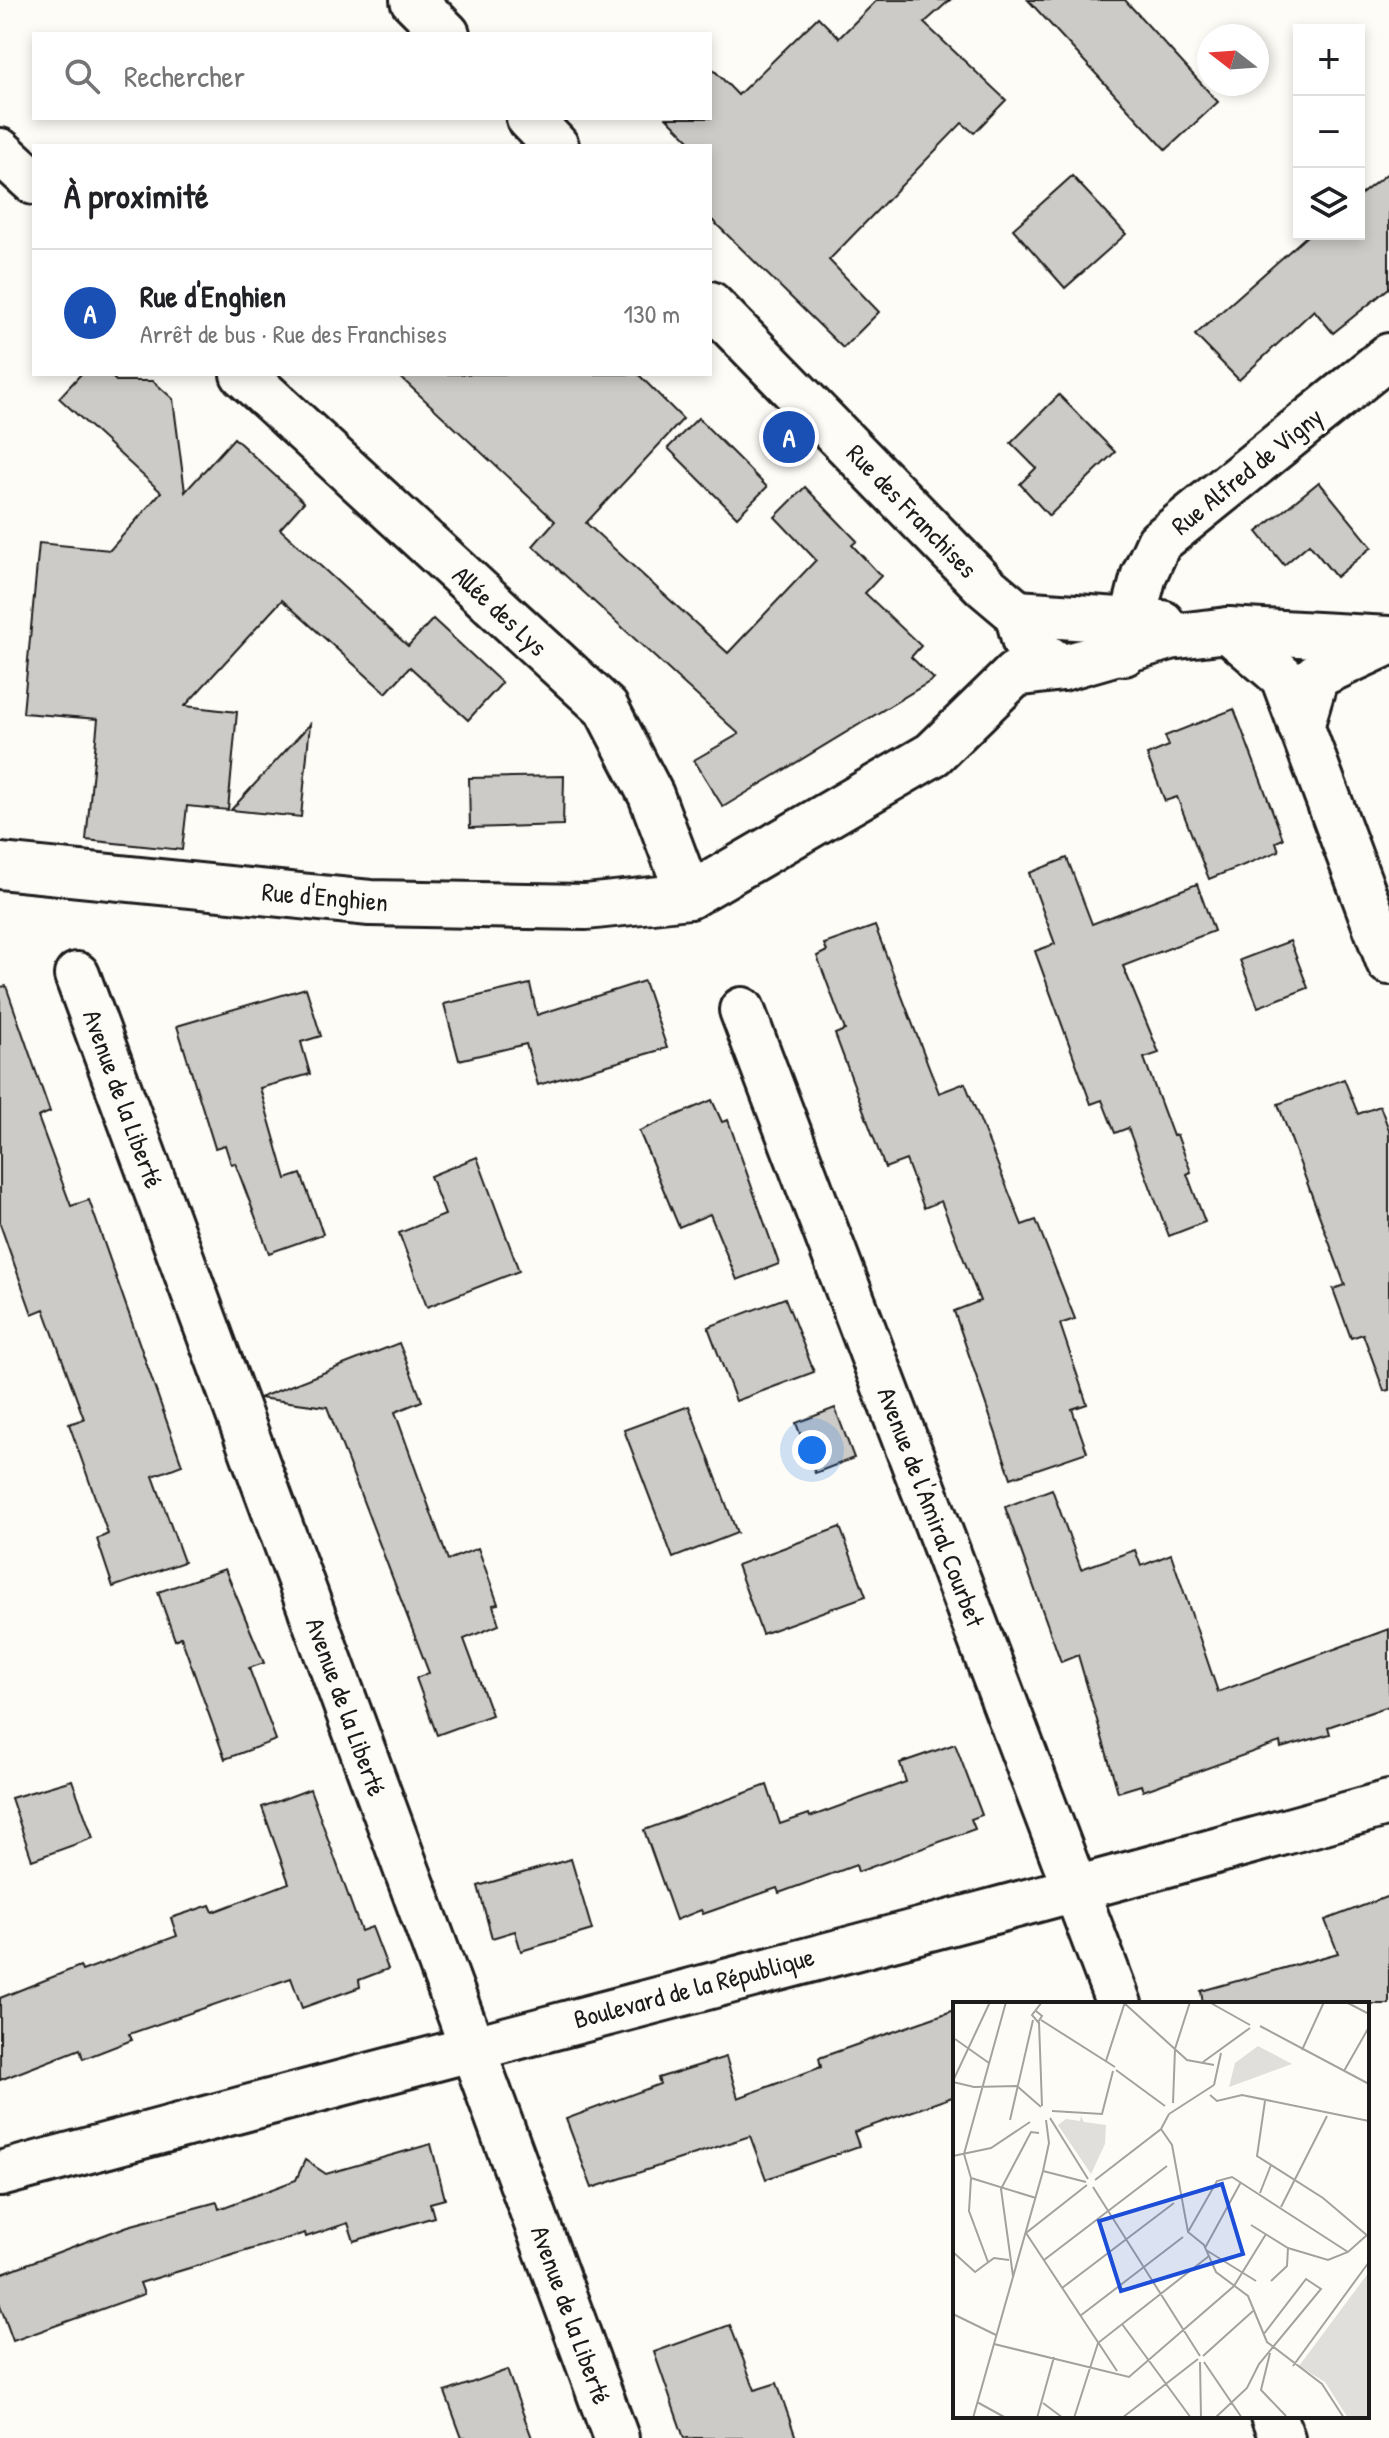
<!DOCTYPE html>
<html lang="fr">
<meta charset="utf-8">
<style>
:root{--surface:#fff;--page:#f2f2f2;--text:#202124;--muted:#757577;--line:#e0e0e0;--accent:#1c1c1c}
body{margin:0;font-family:"Patrick Hand",sans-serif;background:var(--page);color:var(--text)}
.controls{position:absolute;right:24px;top:24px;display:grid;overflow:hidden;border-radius:0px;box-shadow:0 4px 12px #0003}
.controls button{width:72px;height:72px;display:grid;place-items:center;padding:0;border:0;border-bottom:2px solid var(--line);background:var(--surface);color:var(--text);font:40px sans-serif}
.compass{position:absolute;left:1197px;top:24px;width:72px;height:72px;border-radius:50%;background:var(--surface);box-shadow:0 4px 12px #0003;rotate:287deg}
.you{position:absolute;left:812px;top:1450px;width:28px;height:28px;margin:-20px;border:6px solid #fff;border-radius:50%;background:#1a73e8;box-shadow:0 0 0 12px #1a73e833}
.badge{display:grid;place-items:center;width:52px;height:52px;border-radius:50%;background:var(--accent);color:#fff;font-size:26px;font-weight:700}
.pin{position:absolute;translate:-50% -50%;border:4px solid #fff;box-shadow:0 2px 8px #0006}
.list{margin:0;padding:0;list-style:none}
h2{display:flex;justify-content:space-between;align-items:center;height:104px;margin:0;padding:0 32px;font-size:34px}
h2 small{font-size:26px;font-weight:400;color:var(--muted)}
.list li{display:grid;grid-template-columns:52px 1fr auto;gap:24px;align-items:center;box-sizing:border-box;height:128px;padding:0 32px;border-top:2px solid var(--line)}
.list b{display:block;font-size:30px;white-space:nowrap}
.list p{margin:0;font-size:26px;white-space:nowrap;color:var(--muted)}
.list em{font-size:26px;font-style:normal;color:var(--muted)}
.icon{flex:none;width:44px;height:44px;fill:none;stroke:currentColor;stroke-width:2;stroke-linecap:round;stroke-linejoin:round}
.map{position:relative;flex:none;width:1389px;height:2438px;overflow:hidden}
.search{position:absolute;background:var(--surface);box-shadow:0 4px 12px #0003;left:32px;top:32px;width:680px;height:88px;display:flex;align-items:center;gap:20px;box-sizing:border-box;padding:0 28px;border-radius:0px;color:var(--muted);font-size:30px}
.panel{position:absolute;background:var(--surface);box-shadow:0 4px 12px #0003;left:32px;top:144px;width:680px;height:232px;border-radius:0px}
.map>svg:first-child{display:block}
.building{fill:#cccbc8;stroke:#1c1c1c;stroke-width:2}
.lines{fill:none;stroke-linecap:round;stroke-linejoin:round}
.minor-casing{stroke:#1c1c1c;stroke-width:50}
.minor{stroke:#fdfcf7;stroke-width:44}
.labels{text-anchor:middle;stroke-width:6;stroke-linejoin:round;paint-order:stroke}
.street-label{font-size:26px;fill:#1c1c1c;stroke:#fdfcf7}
.inset-road{fill:none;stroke:#a3a29f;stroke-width:2}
.view{fill:#1d4ed8;fill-opacity:0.15;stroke:#1d4ed8;stroke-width:4}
.inset-edge{fill:none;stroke:#1c1c1c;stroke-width:4}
</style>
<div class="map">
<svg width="1389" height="2438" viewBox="0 0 1389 2438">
<rect width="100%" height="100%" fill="#fdfcf7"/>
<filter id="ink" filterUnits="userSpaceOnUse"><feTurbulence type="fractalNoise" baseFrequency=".0125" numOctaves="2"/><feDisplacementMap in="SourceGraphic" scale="16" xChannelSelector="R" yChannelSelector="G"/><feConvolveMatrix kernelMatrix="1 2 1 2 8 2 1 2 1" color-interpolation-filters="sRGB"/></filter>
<g filter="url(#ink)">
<g class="building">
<path d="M877 0H950L924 23 1006 100 974 133 962 123 829 260 879 312 843 348 710 218V146H695L667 118H710V66L738 95 818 17 839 38Z"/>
<path d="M1028 0H1125L1218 102 1166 150Z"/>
<path d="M1389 172V288L1333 333 1314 310 1239 380 1195 335 1309 234H1359V196Z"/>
<path d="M1072 176 1126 234 1065 288 1013 229Z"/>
<path d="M81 374H109L116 381H153L173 399 185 492 234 438 304 502 280 529 408 646 433 619 502 683 468 720 410 667 386 693 282 600 185 706 237 712 228 810 187 806 182 850 86 840 98 719 23 713 39 543 110 550 161 492 59 398Z"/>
<path d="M397 374H638L683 419 586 523 728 653 816 560 775 517 805 487 857 541 852 545 881 576 865 593 921 646 911 657 934 679 723 807 694 760 739 734 533 546 555 521Z"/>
<path d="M1059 395 1115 452 1049 516 1020 484 1036 468 1011 443Z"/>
<path d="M698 418 767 487 737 517 668 448Z"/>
<path d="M1319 482 1372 547 1336 577 1309 544 1284 565 1257 532Z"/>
<path d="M1234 709 1283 839 1276 842 1279 851 1209 879 1177 797 1165 801 1147 755 1169 746 1165 736Z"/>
<path d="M310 724 301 817 231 810Z"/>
<path d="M564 776 563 825 470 828 469 778Z"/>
<path d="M1067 858 1092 924 1197 884 1214 931 1123 966 1159 1053 1144 1058 1173 1136 1177 1135 1191 1172 1187 1174 1205 1222 1169 1236 1128 1128 1115 1133 1102 1100 1091 1104 1035 951 1055 944 1029 873Z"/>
<path d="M875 926 939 1093 965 1083 1022 1225 1036 1220 1075 1319 1060 1324 1087 1404 1072 1409 1087 1452 1011 1478 954 1311 980 1301 941 1201 924 1208 906 1160 885 1168 835 1034 845 1030 817 956 827 951 824 944Z"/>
<path d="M1290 941 1308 988 1258 1007 1240 960Z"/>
<path d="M644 981 667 1048 538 1085 526 1044 459 1060 444 1004 530 984 537 1015Z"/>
<path d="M6 986 50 1112 38 1117 71 1206 89 1200 182 1465 153 1476 184 1562 113 1587 97 1539 108 1534 69 1424 84 1419 44 1309 32 1314 0 1224V987Z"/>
<path d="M306 988 321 1036 301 1042 310 1074 260 1088 286 1179 301 1174 323 1234 269 1253 235 1163 231 1164 225 1145 215 1148 177 1026Z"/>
<path d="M1344 1079 1358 1114 1380 1106 1389 1130V1390L1384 1391 1363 1334 1351 1338 1333 1289 1345 1285 1278 1104Z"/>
<path d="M712 1100 722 1122 728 1120 779 1264 737 1280 710 1214 679 1227 639 1131Z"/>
<path d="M477 1157 519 1271 427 1307 399 1233 445 1215 430 1176Z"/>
<path d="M785 1298 814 1372 736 1401 708 1327Z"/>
<path d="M399 1343 422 1401 395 1412 448 1560 478 1548 498 1604 493 1605 499 1625 464 1639 492 1715 437 1735 416 1678 429 1673 327 1407 259 1398Z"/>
<path d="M689 1406 737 1533 673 1558 624 1430Z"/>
<path d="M835 1408 854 1458 815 1473 796 1423Z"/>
<path d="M1052 1489 1081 1569 1135 1550 1141 1566 1171 1554 1218 1692 1389 1629V1706L1328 1727 1330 1734 1281 1748 1280 1742 1143 1791 1141 1785 1118 1792 1078 1655 1061 1662 1005 1507Z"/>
<path d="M840 1527 866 1596 762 1634 737 1565Z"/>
<path d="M225 1569 264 1663 249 1668 276 1740 225 1759 181 1637 175 1640 158 1592Z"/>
<path d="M955 1744 982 1815 971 1819 975 1829 858 1872 856 1865 779 1893 777 1888 703 1914 701 1910 676 1920 644 1830 767 1785 780 1824 809 1814 810 1817 906 1782 900 1763Z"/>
<path d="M72 1780 93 1838 32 1860 11 1798Z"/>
<path d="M310 1789 361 1931 372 1927 388 1969 359 1980 360 1987 302 2008 291 1978 129 2034 132 2040 83 2059 80 2049 0 2080V1998L80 1966 82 1971 177 1936 171 1918 210 1905 213 1912 289 1883 262 1807Z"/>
<path d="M571 1859 592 1930 521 1951 515 1931 492 1938 478 1886Z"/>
<path d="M1389 1896V2004H1203L1201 1991 1338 1953 1325 1920Z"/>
<path d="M955 2010V2096L854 2132 859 2146 766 2179 750 2136 592 2188 566 2119 660 2084 658 2078 726 2057 738 2098 821 2067 819 2058Z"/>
<path d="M431 2144 445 2199 430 2203 434 2217 354 2241 348 2223 306 2237 305 2233 140 2283 144 2294 13 2341 0 2305V2274L128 2226 217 2202 219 2209 296 2180 305 2160 326 2174Z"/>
<path d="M730 2325 755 2390 777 2383 796 2438H684L654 2352Z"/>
<path d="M507 2370 532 2438H462L445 2392Z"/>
</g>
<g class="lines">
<g class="minor-casing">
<g id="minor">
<path d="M413 0 447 34"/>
<path d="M529 118 556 146"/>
<path d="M0 151 34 182"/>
<path d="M710 304 985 586 1017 613 1025 642 1062 668"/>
<path d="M243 374 606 708 651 795 689 896"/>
<path d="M1017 613 1162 623"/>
<path d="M1228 630 1283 677 1389 962"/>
<path d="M1124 653 1144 575 1159 542 1389 356"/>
<path d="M1301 727 1316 676 1387 643"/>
<path d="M0 866 370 903 586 907 689 896 933 754 1015 674 1062 668 1170 637 1228 630 1389 639"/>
<path d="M77 975 616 2438"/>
<path d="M742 1010 1119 2004"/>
<path d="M0 2174C463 2049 928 1932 1389 1803"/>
<path d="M1273 2416 1282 2438"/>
</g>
</g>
<use href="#minor" class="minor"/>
</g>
</g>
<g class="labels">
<g class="street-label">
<text transform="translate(1247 471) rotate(-39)" y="9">Rue Alfred de Vigny</text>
<text transform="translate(912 511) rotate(46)" y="9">Rue des Franchises</text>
<text transform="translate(500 611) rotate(43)" y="9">Allée des Lys</text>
<text transform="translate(325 897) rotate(5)" y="9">Rue d'Enghien</text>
<text transform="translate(123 1099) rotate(70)" y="9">Avenue de la Liberté</text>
<text transform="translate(931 1507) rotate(69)" y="9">Avenue de l'Amiral Courbet</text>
<text transform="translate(346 1707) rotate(70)" y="9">Avenue de la Liberté</text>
<text transform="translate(694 1988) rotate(-15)" y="9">Boulevard de la République</text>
<text transform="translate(571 2315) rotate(70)" y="9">Avenue de la Liberté</text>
</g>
</g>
<g transform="translate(953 2002)">
<rect width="416" height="416" fill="#fdfcf7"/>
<path d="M305 44 339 62 276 85 282 61ZM128 114 131 120 153 123 152 142 138 172 105 123 113 117 127 119ZM416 270V416H395L372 380 346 364Z" fill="#e0dfdb"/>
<path class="inset-road" d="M170 0 234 58 261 63M256 0 297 23M393 0 416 12M83 9 89 14 85 20 79 13 89 0M88 18 162 65M86 20 89 104M307 24 416 82M2 37 36 61M349 48 371 0M153 59 172 0M250 60 297 26M163 68 212 104M391 69 416 25M0 79 37 0M0 80 21 85 64 84M261 83 268 51M64 84 88 105M257 93 264 99 289 93 416 119M312 99 304 154 370 196 416 235M220 101 222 47 237 0M99 109 149 112 160 69M216 112 261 83M97 116 135 177M57 118 80 18M208 127 219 143 235 230 251 243 263 270 295 294 314 340 369 382 391 416M0 154 38 146 77 120M90 169 133 180M18 176 83 196M142 178 208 127 216 112M134 183 73 231 164 369M140 185 247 354M307 191 318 163M328 205 374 114M298 223 335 246 375 258 395 250 414 233M235 230 264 179 279 175 395 250M252 246 288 180M253 248 303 279M0 250 22 270 41 256 56 258M91 258 214 164M35 260 16 209 18 176 11 152 53 0M60 274 48 187 78 130 86 131M318 279 334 264 335 246M109 286 221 201M0 312 43 333M127 314 230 235M169 322 238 416M41 342 176 375 281 284 313 232M317 351 308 388 333 414M250 354 300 309M247 360 248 416M251 360 289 416M340 364 416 260M24 400 53 416M90 401 110 416M20 416 90 169 96 141 93 118M84 416 101 355M121 416 145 341 256 254M169 416 245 357M262 416 294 386 306 362 368 287 353 277 310 333"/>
<path class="view" d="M269 182 290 252 168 289 146 219Z"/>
<rect width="416" height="416" class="inset-edge"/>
</g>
</svg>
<div class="controls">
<button>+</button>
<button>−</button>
<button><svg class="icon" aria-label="layers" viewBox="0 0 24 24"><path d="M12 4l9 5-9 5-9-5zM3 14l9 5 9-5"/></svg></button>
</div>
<svg class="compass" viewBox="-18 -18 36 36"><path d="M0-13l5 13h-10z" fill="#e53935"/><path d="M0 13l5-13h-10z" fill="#757577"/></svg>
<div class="you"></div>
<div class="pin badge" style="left:789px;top:437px;background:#1a4fb4">A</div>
<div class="search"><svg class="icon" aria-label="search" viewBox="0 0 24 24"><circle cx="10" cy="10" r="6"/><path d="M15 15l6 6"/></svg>Rechercher</div>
<section class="panel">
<h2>À proximité<small></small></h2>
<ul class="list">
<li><span class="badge" style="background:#1a4fb4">A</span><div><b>Rue d'Enghien</b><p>Arrêt de bus · Rue des Franchises</p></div><em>130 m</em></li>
</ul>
</section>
</div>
